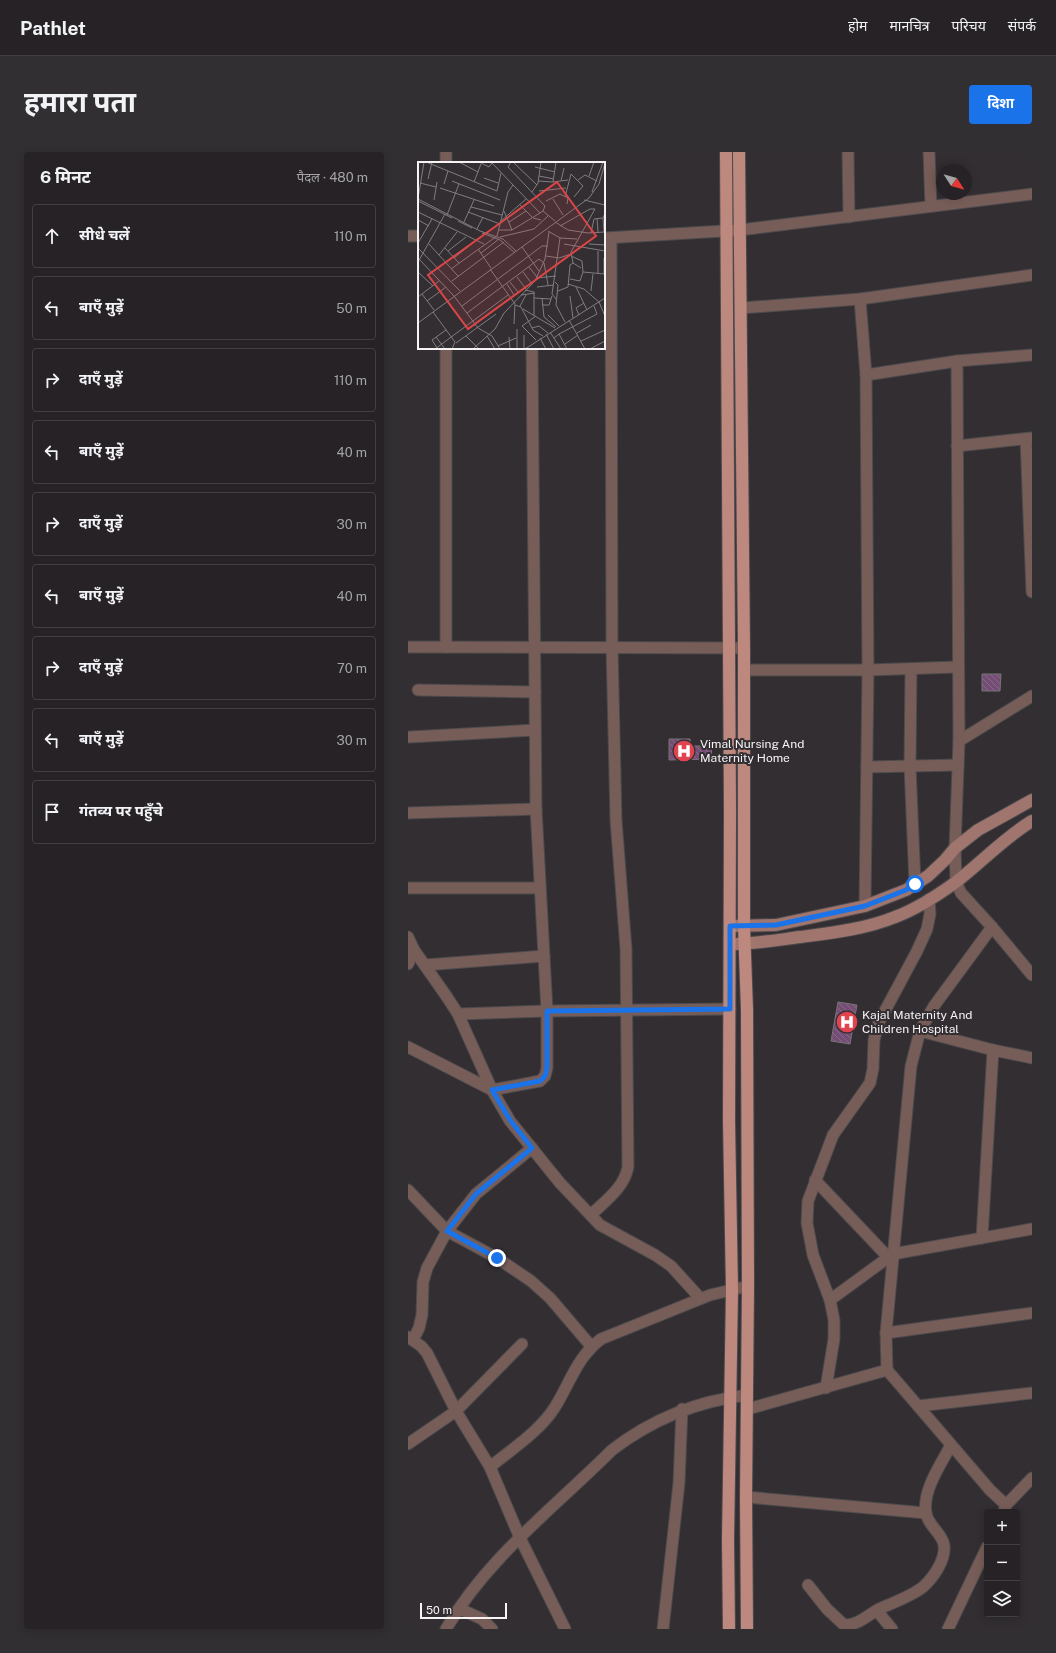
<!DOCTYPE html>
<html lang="hi">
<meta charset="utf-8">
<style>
:root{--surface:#262226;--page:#322f32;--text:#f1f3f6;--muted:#a4a4a7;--line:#423f43;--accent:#1a73e8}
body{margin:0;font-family:"Public Sans","Noto Sans Devanagari",sans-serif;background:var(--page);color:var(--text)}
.controls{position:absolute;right:12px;bottom:12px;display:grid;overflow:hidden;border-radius:4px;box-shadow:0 2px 10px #0003}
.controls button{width:36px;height:36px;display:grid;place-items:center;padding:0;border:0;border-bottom:1px solid var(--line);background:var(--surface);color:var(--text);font:20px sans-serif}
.compass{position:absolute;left:528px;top:12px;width:36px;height:36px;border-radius:50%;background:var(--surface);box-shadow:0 2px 10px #0003;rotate:126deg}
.scale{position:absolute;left:12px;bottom:10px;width:87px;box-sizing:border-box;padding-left:4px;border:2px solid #f6f3f5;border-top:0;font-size:11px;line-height:14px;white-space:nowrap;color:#f6f3f5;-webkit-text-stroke:3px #322e32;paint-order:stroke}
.stop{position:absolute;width:12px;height:12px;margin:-9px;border:3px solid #1a73e8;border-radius:50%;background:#fff}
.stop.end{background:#1a73e8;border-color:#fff;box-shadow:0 1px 4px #0008}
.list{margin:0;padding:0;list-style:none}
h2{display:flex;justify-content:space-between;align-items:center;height:52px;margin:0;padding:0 16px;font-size:17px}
h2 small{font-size:13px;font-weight:400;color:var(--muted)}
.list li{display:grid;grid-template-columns:26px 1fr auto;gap:12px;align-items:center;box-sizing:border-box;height:64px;margin:0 8px 8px;padding:0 8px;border:1px solid var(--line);border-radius:4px}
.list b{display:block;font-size:15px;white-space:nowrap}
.list em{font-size:13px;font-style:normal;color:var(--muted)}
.icon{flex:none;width:22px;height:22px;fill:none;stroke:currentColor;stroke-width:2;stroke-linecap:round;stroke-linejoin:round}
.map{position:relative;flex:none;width:624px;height:1477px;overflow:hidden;border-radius:4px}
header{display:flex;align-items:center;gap:24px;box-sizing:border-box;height:56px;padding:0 20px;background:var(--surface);border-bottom:1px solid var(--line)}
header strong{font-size:19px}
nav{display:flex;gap:22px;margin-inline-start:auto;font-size:14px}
.intro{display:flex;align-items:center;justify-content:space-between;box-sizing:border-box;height:96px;padding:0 24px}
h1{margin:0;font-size:28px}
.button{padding:10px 18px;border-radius:4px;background:var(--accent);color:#fff;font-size:14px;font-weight:700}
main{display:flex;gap:24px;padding:0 24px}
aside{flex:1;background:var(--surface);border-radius:4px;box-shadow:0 2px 10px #0003}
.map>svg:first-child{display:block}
.building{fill:url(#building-back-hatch);stroke:#777477}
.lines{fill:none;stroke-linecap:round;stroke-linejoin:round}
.street-casing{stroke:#4d4a4d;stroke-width:13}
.secondary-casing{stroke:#4d4a4d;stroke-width:14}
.primary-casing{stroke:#4d4a4d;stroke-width:14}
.street{stroke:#775d58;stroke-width:11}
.secondary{stroke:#9f756e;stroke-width:12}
.primary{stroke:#bd887e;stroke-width:12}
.route{stroke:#1a73e8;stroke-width:5}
.labels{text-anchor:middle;stroke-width:4;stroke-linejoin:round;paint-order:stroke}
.poi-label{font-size:12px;fill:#f6f3f5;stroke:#322e32;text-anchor:start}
.inset-road{fill:none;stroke:#807d80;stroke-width:1}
.view{fill:#db4647;fill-opacity:0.15;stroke:#db4647;stroke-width:2}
.inset-edge{fill:none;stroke:#f6f3f5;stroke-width:2}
</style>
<header>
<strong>Pathlet</strong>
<nav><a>होम</a><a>मानचित्र</a><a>परिचय</a><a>संपर्क</a></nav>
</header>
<div class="intro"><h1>हमारा पता</h1><a class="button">दिशा</a></div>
<main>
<aside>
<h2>6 मिनट<small>पैदल · 480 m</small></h2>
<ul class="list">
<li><svg class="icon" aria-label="ahead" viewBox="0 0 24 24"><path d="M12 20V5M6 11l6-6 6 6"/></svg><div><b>सीधे चलें</b></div><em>110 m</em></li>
<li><svg class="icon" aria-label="left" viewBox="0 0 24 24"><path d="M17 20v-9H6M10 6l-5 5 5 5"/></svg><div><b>बाएँ मुड़ें</b></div><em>50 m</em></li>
<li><svg class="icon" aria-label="right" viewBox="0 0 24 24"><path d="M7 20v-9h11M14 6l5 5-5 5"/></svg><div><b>दाएँ मुड़ें</b></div><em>110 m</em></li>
<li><svg class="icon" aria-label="left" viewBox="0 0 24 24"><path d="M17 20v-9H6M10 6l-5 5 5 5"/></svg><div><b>बाएँ मुड़ें</b></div><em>40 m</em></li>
<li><svg class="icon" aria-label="right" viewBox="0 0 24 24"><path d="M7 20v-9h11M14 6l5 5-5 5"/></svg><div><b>दाएँ मुड़ें</b></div><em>30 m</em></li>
<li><svg class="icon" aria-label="left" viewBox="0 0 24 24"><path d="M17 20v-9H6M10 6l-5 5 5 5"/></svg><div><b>बाएँ मुड़ें</b></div><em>40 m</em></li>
<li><svg class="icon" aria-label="right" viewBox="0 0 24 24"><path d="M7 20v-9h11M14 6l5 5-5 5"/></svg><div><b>दाएँ मुड़ें</b></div><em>70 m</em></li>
<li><svg class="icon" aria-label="left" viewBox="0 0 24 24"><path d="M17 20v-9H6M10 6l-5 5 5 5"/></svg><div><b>बाएँ मुड़ें</b></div><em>30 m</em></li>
<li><svg class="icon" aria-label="arrive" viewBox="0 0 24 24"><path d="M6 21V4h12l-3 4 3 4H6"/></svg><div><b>गंतव्य पर पहुँचे</b></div></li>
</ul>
</aside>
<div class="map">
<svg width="624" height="1477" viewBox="0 0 624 1477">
<defs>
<pattern id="building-back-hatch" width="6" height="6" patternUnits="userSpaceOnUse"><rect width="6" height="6" fill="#744d75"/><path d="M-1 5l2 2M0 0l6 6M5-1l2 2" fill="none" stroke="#886789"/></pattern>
</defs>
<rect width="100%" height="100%" fill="#322e32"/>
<g class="building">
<path d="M574 522H593L592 539H574Z"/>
<path d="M261 587H282V594H303L304 607 261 608Z"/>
<path d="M430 850 449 853 442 892 423 889Z"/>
</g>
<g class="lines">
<g class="street-casing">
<g id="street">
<path d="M440 0 441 65"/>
<path d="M521 0 523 54"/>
<path d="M38 11V0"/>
<path d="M0 84H11"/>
<path d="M197 86 332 78 624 42"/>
<path d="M452 147 458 223 460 518 457 754"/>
<path d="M333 156 452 147 624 123"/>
<path d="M38 196V495"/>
<path d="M549 209 551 589 547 696 548 730 553 741 584 775 624 823"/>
<path d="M458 223 549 209 624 203"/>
<path d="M618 287 624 440"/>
<path d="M549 294 623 286"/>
<path d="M0 495 336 496"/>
<path d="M503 517 502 614 507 732"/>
<path d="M336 518H460L550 515"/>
<path d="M10 538 127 540"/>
<path d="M2 585 127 578"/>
<path d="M551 589 624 544"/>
<path d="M459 615 550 613"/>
<path d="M0 661 128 657"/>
<path d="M0 736H132"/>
<path d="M0 785 6 798 39 845 50 862 84 938 102 969 152 1031 192 1073 247 1103 263 1114 292 1146"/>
<path d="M0 812 6 798"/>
<path d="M17 813 136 804"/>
<path d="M50 862 139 859 322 857"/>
<path d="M512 879 585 898 624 906"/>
<path d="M0 895 84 938 132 929 137 924 139 916V859L128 657 124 196"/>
<path d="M407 1028 480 1105"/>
<path d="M0 1038 39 1079 89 1106 123 1129 142 1146 183 1194"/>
<path d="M183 1063C198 1048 216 1036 220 1015L218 797 208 668 204 495 203 86"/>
<path d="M574 1086 585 898"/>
<path d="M422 1148 485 1102 624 1077"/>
<path d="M478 1181 503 914 512 879 526 854 584 775"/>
<path d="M0 1185 13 1194 19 1201 48 1259 82 1315 112 1386 157 1477"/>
<path d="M5 1188 11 1176 14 1163 15 1130 19 1116 39 1079 68 1042 124 996"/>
<path d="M479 1218 510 1254 624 1241"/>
<path d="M418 1236 426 1187V1168L422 1148 405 1103 399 1071 400 1049 425 983 462 931 465 917 466 888 471 870 509 799 519 777 522 762 521 747"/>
<path d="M510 1254 582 1338 598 1353"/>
<path d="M340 1257 479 1218 478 1181 624 1161"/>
<path d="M0 1292 48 1259 114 1192"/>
<path d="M82 1315C103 1298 133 1278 147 1255 162 1231 169 1205 193 1187L302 1143 340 1134"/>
<path d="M338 1345 518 1361"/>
<path d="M596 1359 598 1353 624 1326"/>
<path d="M400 1433 419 1457 435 1472C447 1476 461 1462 471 1457 484 1451 504 1444 515 1435 525 1426 538 1408 536 1393 534 1381 520 1374 518 1361 514 1339 533 1312 543 1293"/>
<path d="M52 1457 74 1467 84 1477"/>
<path d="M469 1459 484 1477"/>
<path d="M38 1477C79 1406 147 1355 204 1298 243 1268 290 1249 339 1243"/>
<path d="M255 1477 271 1331 274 1257"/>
<path d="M540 1477 579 1395"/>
</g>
</g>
<g class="secondary-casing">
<g id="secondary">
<path d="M322 774 368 773 457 754 498 738 520 724 537 708 547 696 570 678 624 648"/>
<path d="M322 792C346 792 369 788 392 785 423 781 458 777 487 765 509 757 530 743 548 730 574 710 596 686 624 669"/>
</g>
</g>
<g class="primary-casing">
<g id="primary">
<path d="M318 0 322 660 321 969 324 1138 320 1388 321 1477"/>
<path d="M331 0 336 496V774L339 858 340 1134 338 1345 339 1477"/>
</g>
</g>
<use href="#street" class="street"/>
<use href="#secondary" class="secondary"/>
<use href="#primary" class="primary"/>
</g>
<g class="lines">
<path class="route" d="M89 1106 39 1079 68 1042 124 996 102 968 84 938 132 929 137 924 139 916V859L322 857V774L368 773 457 754 498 738 507 732"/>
</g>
<defs>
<g id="hospital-disc" transform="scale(1.15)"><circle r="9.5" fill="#e0444e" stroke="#322e32"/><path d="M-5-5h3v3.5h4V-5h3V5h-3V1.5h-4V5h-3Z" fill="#fff"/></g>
</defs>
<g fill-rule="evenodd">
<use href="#hospital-disc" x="276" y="599"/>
<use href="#hospital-disc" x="439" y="870"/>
</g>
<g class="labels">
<g class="poi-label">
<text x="292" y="596">Vimal Nursing And<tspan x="292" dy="14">Maternity Home</tspan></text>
<text x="454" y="867">Kajal Maternity And<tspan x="454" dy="14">Children Hospital</tspan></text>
</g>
</g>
<g transform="translate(10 10)">
<rect width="187" height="187" fill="#322e32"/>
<path class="inset-road" d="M8 0 79 29 83 11M41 0 60 10M61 0 71 5 74 1M93 0 90 5 127 44 125 49M74 1 122 51 125 49 137 59M96 1 119 23M117 5 137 10M121 14 136 17M171 14 176 0M66 16 80 21M10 17 14 0M160 18 167 13 179 19M34 19 82 38M120 19 135 20 138 0M143 19 146 6M56 20 63 2M135 20 150 18M2 21 18 25M26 22 30 9M22 26 76 44M121 29 148 26M114 30 120 21 123 0M174 30 185 0M147 35 153 12 165 24 156 35M0 37 62 69 85 77 98 89M0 37 6 0M135 37 145 53M16 38 19 20M166 38 187 43M0 39 34 56M128 39 142 32 150 36 149 42M102 43 115 56 123 58M53 45 84 53M86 49 94 68M0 50 66 82M50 50 82 62M29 53 41 22M179 56 180 70M0 58 11 64M40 59 54 66M83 59 108 37M46 60 56 38M91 60 108 49M137 60 150 68 170 71 187 70M142 64 172 47H177L153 90 155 101 163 106M59 67 65 55M80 68H94L122 51M130 69 142 76 159 77M186 70 185 56 187 51M64 71 82 78 97 91M173 71 176 57 185 56M82 75 116 67 131 53M0 81 14 57M10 81 40 114M146 82 187 89M171 82 187 83M104 85 121 109M0 86 42 129M27 86 41 101M60 87 73 106M30 89 48 75M180 89V112M63 91 81 77M21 93 39 70M128 94 141 96 153 92M153 94 164 99 165 110 187 112M0 96 36 134 60 166 74 174 82 187M36 96 57 79M0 100 27 52M111 105 119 115M33 107 79 74 90 30 95 23M72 107 97 142 96 162M0 110 15 124M105 110 114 122M186 112V96M99 115 108 127M119 116 138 114M152 117 162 119 165 110M34 119 86 80M92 120 100 130M137 120 140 123 138 143 147 160M89 122 96 133M150 122 166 127 181 140 187 154M119 125 136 123M158 125 169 148M107 128 116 130V153M140 129 150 125 152 103 155 101M173 129 175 112M4 132 16 148M103 133 117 131M152 134 155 156M0 135 21 119M116 136 133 137M124 136 126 155 138 165M138 137 134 132 142 76M9 139 28 125M97 143 103 145 115 168 125 174M124 143H131L134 134M44 144 124 84H130M102 144 108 133M105 147 137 166M15 150 37 180 34 187M49 151 121 97 126 101 130 123M130 153 141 164M161 153 158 146 166 141M118 154 104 164 118 178M151 158 167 187M0 161 171 36 181 22 187 1M114 166 121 164 130 171M99 167V187M132 170 143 187M159 171 173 163M128 172 136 187M141 172 179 152 176 144M48 174 61 187M69 174 77 187M18 175 27 187M91 175 92 187M122 176 128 187M136 176 141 172 149 187M163 179 187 168M38 181 78 152M147 182 160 173M80 184 98 176M19 186 14 178 28 168M17 187 90 133M55 187 77 167 86 151 117 119 127 97 131 70M106 187V173M107 187 187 136M172 187 187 179"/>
<path class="view" d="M139 20 178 74 50 167 10 113Z"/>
<rect width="187" height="187" class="inset-edge"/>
</g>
</svg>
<div class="controls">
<button>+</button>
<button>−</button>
<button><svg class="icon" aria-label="layers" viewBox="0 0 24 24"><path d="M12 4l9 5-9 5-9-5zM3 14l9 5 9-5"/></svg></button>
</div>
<svg class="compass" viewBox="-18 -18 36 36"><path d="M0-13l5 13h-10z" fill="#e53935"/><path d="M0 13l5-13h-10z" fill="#a4a4a7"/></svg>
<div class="scale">50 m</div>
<div class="stop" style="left:507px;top:732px"></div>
<div class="stop end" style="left:89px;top:1106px"></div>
</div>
</main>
